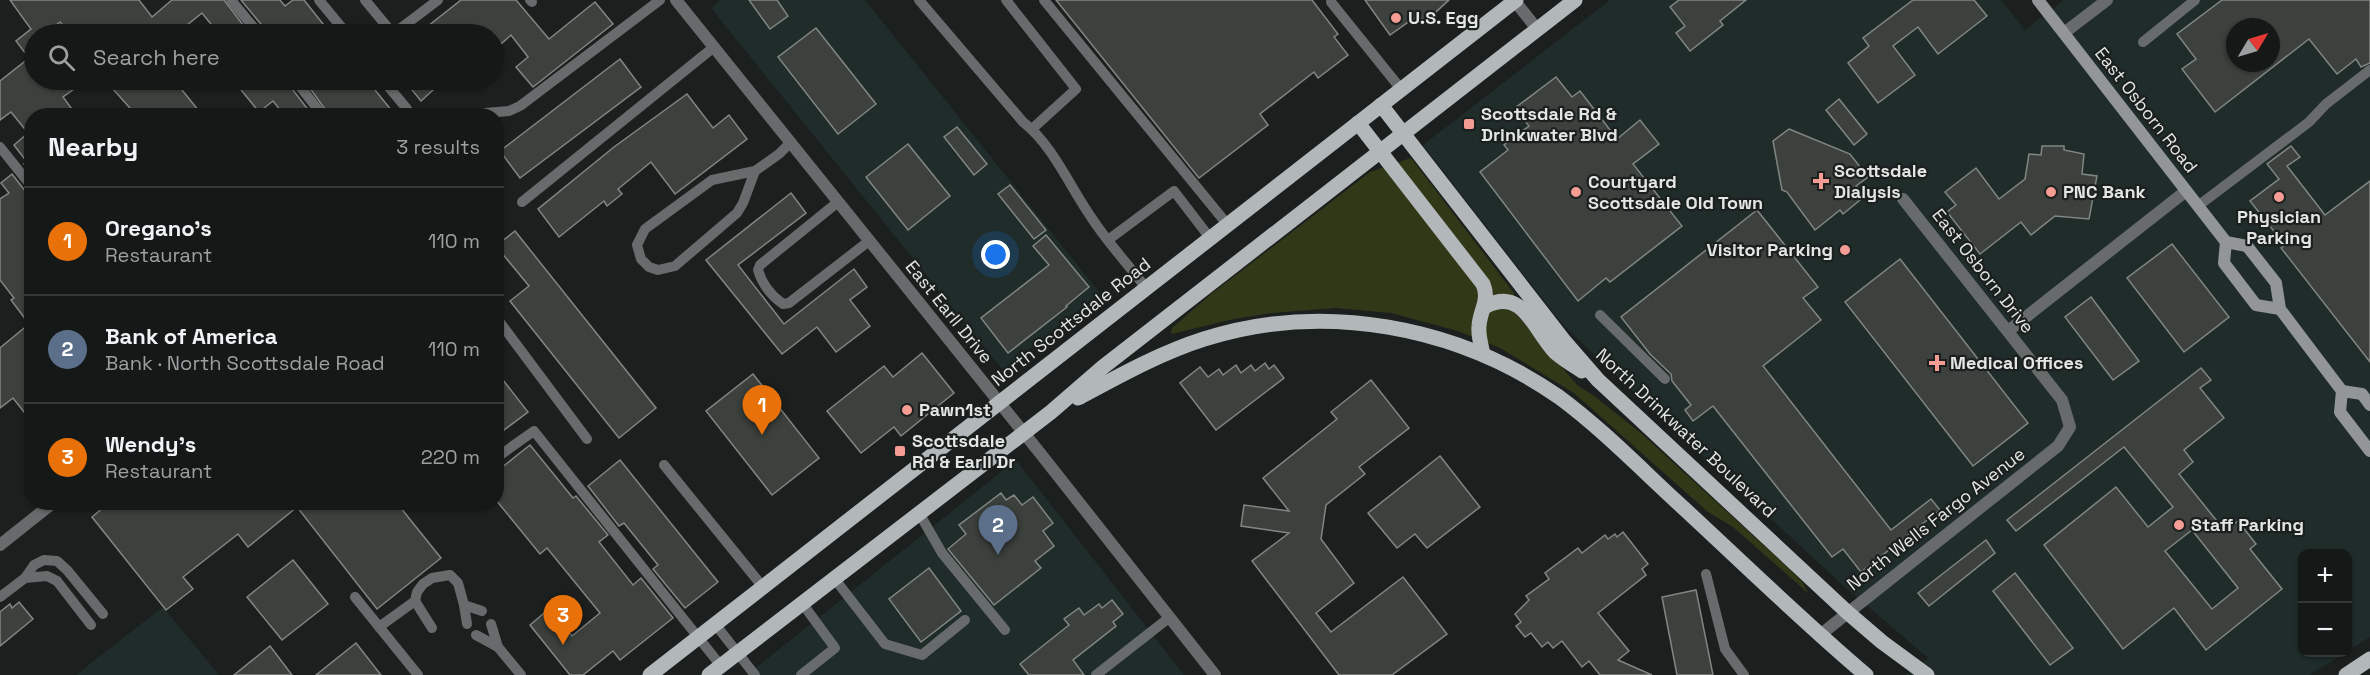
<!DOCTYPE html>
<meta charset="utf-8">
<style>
:root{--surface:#141817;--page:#212524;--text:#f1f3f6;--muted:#9da0a1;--line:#333736;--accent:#1a73e8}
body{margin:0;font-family:"Space Grotesk",sans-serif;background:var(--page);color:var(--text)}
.controls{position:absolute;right:18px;bottom:18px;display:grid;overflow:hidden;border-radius:12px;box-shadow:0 2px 4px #0004}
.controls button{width:54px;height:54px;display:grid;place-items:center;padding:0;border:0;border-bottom:2px solid var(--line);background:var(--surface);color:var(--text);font:30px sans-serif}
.compass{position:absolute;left:2226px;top:18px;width:54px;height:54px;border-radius:50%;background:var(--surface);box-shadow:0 2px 4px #0004;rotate:52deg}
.you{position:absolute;left:996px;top:255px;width:21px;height:21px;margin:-15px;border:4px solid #fff;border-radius:50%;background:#1a73e8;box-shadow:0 0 0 9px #1a73e833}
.badge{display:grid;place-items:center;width:39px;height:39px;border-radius:50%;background:var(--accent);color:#fff;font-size:20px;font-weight:700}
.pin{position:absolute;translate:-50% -50px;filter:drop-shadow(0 2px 3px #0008)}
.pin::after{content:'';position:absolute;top:32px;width:21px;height:18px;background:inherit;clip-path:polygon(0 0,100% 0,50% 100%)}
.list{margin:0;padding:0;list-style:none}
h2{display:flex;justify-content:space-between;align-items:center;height:78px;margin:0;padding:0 24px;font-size:26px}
h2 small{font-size:20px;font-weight:400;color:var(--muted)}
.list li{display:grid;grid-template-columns:39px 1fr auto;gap:18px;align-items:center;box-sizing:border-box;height:108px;padding:0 24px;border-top:2px solid var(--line)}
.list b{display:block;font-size:22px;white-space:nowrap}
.list p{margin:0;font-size:20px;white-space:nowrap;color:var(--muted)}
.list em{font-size:20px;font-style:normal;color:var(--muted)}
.icon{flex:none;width:33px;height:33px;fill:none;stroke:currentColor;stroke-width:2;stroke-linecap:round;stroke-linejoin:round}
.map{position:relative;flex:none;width:2370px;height:675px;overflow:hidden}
.search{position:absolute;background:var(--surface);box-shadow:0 2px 4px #0004;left:24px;top:24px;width:480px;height:66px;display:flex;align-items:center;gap:15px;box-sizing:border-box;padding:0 21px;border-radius:33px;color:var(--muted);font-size:22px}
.panel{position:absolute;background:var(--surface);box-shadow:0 2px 4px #0004;left:24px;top:108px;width:480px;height:402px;border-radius:24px}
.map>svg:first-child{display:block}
.built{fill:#1f2c2a;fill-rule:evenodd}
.green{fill:#313818}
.building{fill:#3c413d;stroke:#818682;stroke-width:1.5;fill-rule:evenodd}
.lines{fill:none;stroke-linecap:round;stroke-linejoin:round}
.service{stroke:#686b6c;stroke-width:10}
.minor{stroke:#686b6c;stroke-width:12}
.tertiary{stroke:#686b6c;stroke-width:12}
.secondary{stroke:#929698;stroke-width:12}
.primary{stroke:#b2b8ba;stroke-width:15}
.poi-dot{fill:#f59c95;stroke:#1b201f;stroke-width:2}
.labels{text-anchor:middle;stroke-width:4.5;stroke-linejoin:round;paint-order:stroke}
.poi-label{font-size:18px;font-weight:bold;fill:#e2e6e5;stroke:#1b201f;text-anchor:start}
.street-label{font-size:18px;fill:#e2e6e5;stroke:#1b201f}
</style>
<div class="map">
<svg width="2370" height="675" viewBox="0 0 2370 675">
<rect width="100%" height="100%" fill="#1b201f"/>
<g class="built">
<path d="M720 0H865L1100 293 1003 370 711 8Z"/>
<path d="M1610 0H2001L2025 30 2064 0H2370V637L2348 651V554H2302V652L2345 653 2309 675H1906L1928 658 1845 587 1665 422 1563 325 1423 145ZM2235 27H2271V63H2235Z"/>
<path d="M1016 460 1184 675H747Z"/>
<path d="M163 607 219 675H76Z"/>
</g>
<path class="green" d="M1411 158 1514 293 1512 309 1578 386 1593 395 1641 433 1783 563 1803 583 1808 593 1733 527 1708 512 1574 393 1500 348 1458 331 1391 313 1336 308 1271 313 1234 319 1171 334 1172 328 1210 295 1370 172Z"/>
<g class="building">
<path d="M10 0H139L152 17 172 0H224L250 34H219L202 13 176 34H70L60 22 44 34H34V80H87L63 97 77 116H32V174L24 164 27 162 14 145 28 133 11 112 0 120V81L29 58 16 41 31 29Z"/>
<path d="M241 0H280L285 6 293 0H304L331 34H266L265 29Z"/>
<path d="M461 0H516L549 39 595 2 613 24 533 87 516 67 528 57 511 35 494 50V34H418Z"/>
<path d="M749 0H777L788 16 770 29Z"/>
<path d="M1056 0H1312L1338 34 1334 37 1348 55 1318 78 1314 72 1260 114 1268 125 1199 178Z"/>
<path d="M1365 0H1449L1426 21 1417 16 1390 35Z"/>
<path d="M1679 0H1746L1720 21 1723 25 1690 51 1676 33 1685 26 1670 7Z"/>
<path d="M1913 0H1974L1987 16 1938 54 1918 27 1893 46 1915 75 1878 103 1848 63 1869 46 1863 38Z"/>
<path d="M2222 0H2370V63L2361 67 2356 59 2337 74 2309 39 2215 112 2182 69 2196 59 2177 34ZM2235 27H2271V63H2235Z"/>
<path d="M816 28 876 104 838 134 778 57Z"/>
<path d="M620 59 641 87 520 178 500 151Z"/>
<path d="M1556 77 1572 97 1580 91 1617 139 1640 120 1659 144 1633 164 1682 226 1610 282 1606 278 1578 301 1480 172 1508 150 1504 145 1529 126 1515 108Z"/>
<path d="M105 80H174L203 116H137Z"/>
<path d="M233 80H288L289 85 313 116H285L273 101 259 112Z"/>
<path d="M304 80H367L396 116H330Z"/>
<path d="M404 80H444L421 101Z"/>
<path d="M687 94 713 128 729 115 747 139 675 194 651 162 618 189 622 194 607 206 604 201 559 237 538 209 614 147Z"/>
<path d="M1839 99 1867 134 1854 145 1826 110Z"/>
<path d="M957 127 987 164 974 175 944 137Z"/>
<path d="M1789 129 1850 154 1868 177 1856 186 1865 196 1843 214 1840 210 1815 230 1787 192 1782 190 1773 141Z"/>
<path d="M908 144 950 196 908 230 866 177Z"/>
<path d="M2042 146H2064V150L2084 154 2082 174 2097 176 2089 219 2055 216 2031 235 2021 222 1980 254 1947 212 1956 205 1945 192 1976 168 1999 199 2025 179 2029 154 2041 155Z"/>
<path d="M2291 146 2300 157 2287 166 2325 215 2370 181V362L2281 248 2285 245 2250 201 2279 179 2267 164Z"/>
<path d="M12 174 26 192 32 194V422L13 398 0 408V348L29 324 11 300 14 298 0 280V199L9 193 1 183Z"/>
<path d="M1010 185 1046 230 1034 239 998 194Z"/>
<path d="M791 193 806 213 738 265 784 324 854 269 867 287 850 300 870 326 836 352 817 327 782 354 706 260Z"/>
<path d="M1757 210 1818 287 1803 298 1821 320 1763 366 1891 530 1931 499 1940 510 1861 572 1843 549 1832 557 1713 406 1693 421 1685 410 1691 405 1672 381 1671 374 1650 354 1621 317Z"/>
<path d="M515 231 656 408 619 438 510 301 529 286 496 246Z"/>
<path d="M1046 235 1089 287 1066 306 1067 307 1008 353 981 318 1049 265 1033 246Z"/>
<path d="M2172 244 2229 317 2184 352 2127 278Z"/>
<path d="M1900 259 2028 423 1973 466 1845 302Z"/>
<path d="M2091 297 2139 361 2113 380 2065 317Z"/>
<path d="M922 353 954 393 901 436 894 427 861 453 827 411 884 366 893 377Z"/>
<path d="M1265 363 1269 369 1274 365 1284 378 1216 430 1180 383 1200 367 1208 377 1219 369 1223 375 1236 365 1241 373 1251 365 1255 371Z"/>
<path d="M2201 368 2211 380 2200 388 2224 418 2184 450 2193 462 2179 474 2225 531 2238 521 2256 544 2250 549 2282 589 2206 650 2174 608 2123 649 2044 545 2116 487 2148 527 2173 507 2124 447 2016 531 2007 520ZM2192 530 2238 588 2212 609 2165 551Z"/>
<path d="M496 371 528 412 496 436Z"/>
<path d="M753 374 819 458 772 495 706 411Z"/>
<path d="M1371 380 1409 428 1359 467 1365 474 1326 505 1321 539 1354 583 1316 613 1331 632 1403 577 1447 634 1392 675H1339L1252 561 1289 533 1241 526 1244 505 1289 511 1263 478 1337 419 1331 412Z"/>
<path d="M530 445 573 498 576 496 608 535 599 542 633 585 641 578 673 618 620 660 613 651 583 675H570L530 625 550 608 572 636 600 613 547 548 540 554 496 500V472Z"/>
<path d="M1440 456 1480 507 1427 548 1415 534 1397 548 1368 513Z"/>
<path d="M620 460 718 582 685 608 653 569 658 565 624 523 619 526 588 486Z"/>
<path d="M1001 493 1006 500 1014 495 1022 505 1033 497 1053 523 1043 531 1054 546 1035 561 1041 568 994 605 948 549 966 534 959 525Z"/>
<path d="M110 502H396L441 558 377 609 297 507 248 547 238 534 183 577 193 589 166 610 92 517Z"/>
<path d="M1623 532 1648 564 1642 569 1646 575 1598 613 1629 651 1618 660 1652 675H1600L1589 661 1582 667 1562 641 1553 648 1548 642 1542 647 1531 633 1525 637 1516 626 1521 622 1515 614 1529 600 1526 596 1549 579 1545 573 1578 548 1582 553 1605 535 1608 539 1615 534 1617 537Z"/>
<path d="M1986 540 1995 553 1929 606 1918 593Z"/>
<path d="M293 560 328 604 282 640 247 597Z"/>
<path d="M929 568 961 611 921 642 889 599Z"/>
<path d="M2015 573 2073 648 2050 665 1993 591Z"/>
<path d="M1696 590 1713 675H1677L1662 597Z"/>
<path d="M1112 600 1123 614 1113 622 1116 626 1073 660 1084 675H1029L1020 664 1069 625 1064 619 1079 608 1084 615 1099 604 1102 608Z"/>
<path d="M19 602 33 619 0 646V612L10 604 12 608Z"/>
<path d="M356 643 381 675H316Z"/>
<path d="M270 646 292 675H234Z"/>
</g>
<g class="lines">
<g class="service">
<path d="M231 0 259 34"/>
<path d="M319 0 347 34"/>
<path d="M365 0 389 29 397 31 438 0"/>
<path d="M530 0 532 2"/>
<path d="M919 0 1023 122C1052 144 1070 187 1091 217 1107 242 1128 264 1146 288"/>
<path d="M1006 0 1076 89 1032 129"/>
<path d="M1044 0 1227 224"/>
<path d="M1331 2 1401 89"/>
<path d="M2143 42 2195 0"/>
<path d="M295 80 323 116"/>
<path d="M383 80 407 109 410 116"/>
<path d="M485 113 509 111 520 106 660 0"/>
<path d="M0 147 32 187"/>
<path d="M755 171 743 203 737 213 675 266 658 270 649 267 641 259 637 245 645 229 712 180 755 171 779 154 791 142"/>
<path d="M522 202 714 47"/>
<path d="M838 202 760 265 758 270C762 284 772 296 783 304L789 303 869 241"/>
<path d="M2198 206 2309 122 2326 104 2370 70"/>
<path d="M1108 240 1174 191 1210 238"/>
<path d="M1600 315 1665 379"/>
<path d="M496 317 587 439"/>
<path d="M496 458 534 431 721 666"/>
<path d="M664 465 763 587"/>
<path d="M919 513 942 553 1005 630"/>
<path d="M1706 574 1725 649 1744 675"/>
<path d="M25 578 47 576 57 581 91 625"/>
<path d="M834 578 885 644 922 655 965 620"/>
<path d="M0 597 25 578 34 565 44 560 57 561 67 570 103 614"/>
<path d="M355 597 418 675"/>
<path d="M415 601 432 628"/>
<path d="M464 605 467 624"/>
<path d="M491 624 498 647 521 675"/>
<path d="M715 624 755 675"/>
<path d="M379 627 415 601 417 592 423 584 432 578 450 575 458 583 464 605 482 611"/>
<path d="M476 635 498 647"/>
<path d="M801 675 835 648 802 603"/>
<path d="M1096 675 1170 617"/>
</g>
<g class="minor">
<path d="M1514 0 1537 29"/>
<path d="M2008 331 2186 191"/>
<path d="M0 545 54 502"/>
<path d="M1820 635 2058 446 2070 427 2062 400 1903 199"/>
</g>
<g class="tertiary">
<path d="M676 0 1040 453 1215 675"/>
<path d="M2064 33 2107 0"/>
</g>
<g class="secondary">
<path d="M2038 0 2226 242 2247 246 2276 283 2280 309 2342 391 2340 412 2370 451"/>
<path d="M2226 242 2224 263 2256 305 2280 309"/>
<path d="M2342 391 2362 394 2370 405"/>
</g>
<g class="primary">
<path d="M1381 105 1565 342 1598 380 1847 612 1882 642 1927 675"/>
<path d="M1358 123 1483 284C1490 300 1480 310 1479 326 1478 335 1481 345 1483 354"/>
<path d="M1486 306C1523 287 1534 330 1555 352 1563 359 1573 365 1582 371"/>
<path d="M1078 398C1119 376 1160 353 1204 339 1324 301 1457 326 1559 397 1601 428 1639 467 1677 502 1740 560 1801 620 1866 675"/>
<path d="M650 675 1516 0"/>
<path d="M709 675 1051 412 1103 367 1575 0"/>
<path d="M2346 675 2370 659"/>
</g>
</g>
<g class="poi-dot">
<circle cx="1396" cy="18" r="6"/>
<rect x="1463" y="118" width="12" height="12" rx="3"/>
<path d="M1818 172h6v6h6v6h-6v6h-6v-6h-6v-6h6z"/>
<circle cx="1576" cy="192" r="6"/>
<circle cx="2051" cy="192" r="6"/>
<circle cx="2279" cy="197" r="6"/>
<circle cx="1845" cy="250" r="6"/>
<path d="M1934 354h6v6h6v6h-6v6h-6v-6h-6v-6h6z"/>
<circle cx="907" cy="410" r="6"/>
<rect x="894" y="445" width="12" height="12" rx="3"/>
<circle cx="2179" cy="525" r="6"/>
</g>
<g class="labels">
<g class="poi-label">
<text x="1408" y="24">U.S. Egg</text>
<text x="1481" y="120">Scottsdale Rd &amp;<tspan x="1481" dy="21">Drinkwater Blvd</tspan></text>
<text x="1834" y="177">Scottsdale<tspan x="1834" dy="21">Dialysis</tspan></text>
<text x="1588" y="188">Courtyard<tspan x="1588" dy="21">Scottsdale Old Town</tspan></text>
<text x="2063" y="198">PNC Bank</text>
<text x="2279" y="223" text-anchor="middle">Physician<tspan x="2279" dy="21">Parking</tspan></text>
<text x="1833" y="256" text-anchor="end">Visitor Parking</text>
<text x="1950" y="369">Medical Offices</text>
<text x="919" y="416">Pawn1st</text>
<text x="912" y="447">Scottsdale<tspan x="912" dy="21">Rd &amp; Earll Dr</tspan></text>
<text x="2191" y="531">Staff Parking</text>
</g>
<g class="street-label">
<text transform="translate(2146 110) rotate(52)" y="6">East Osborn Road</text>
<text transform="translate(1983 271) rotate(52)" y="6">East Osborn Drive</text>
<text transform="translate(949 312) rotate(51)" y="6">East Earll Drive</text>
<text transform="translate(1071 322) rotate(-38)" y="6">North Scottsdale Road</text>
<text transform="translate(1686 433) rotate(43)" y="6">North Drinkwater Boulevard</text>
<text transform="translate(1936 519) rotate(-38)" y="6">North Wells Fargo Avenue</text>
</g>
</g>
</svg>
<div class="controls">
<button>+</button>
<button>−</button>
</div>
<svg class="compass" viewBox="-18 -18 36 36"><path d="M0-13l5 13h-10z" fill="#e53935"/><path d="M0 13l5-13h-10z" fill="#9da0a1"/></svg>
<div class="you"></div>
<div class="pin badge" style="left:762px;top:435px;background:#e8710a">1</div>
<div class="pin badge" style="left:998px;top:555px;background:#5c6f8a">2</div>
<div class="pin badge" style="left:563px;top:645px;background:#e8710a">3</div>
<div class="search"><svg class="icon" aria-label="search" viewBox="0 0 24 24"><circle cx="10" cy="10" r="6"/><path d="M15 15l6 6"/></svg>Search here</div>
<section class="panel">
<h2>Nearby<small>3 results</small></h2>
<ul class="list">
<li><span class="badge" style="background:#e8710a">1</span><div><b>Oregano's</b><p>Restaurant</p></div><em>110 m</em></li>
<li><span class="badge" style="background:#5c6f8a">2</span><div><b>Bank of America</b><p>Bank · North Scottsdale Road</p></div><em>110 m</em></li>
<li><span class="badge" style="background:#e8710a">3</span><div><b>Wendy's</b><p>Restaurant</p></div><em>220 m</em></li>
</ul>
</section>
</div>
